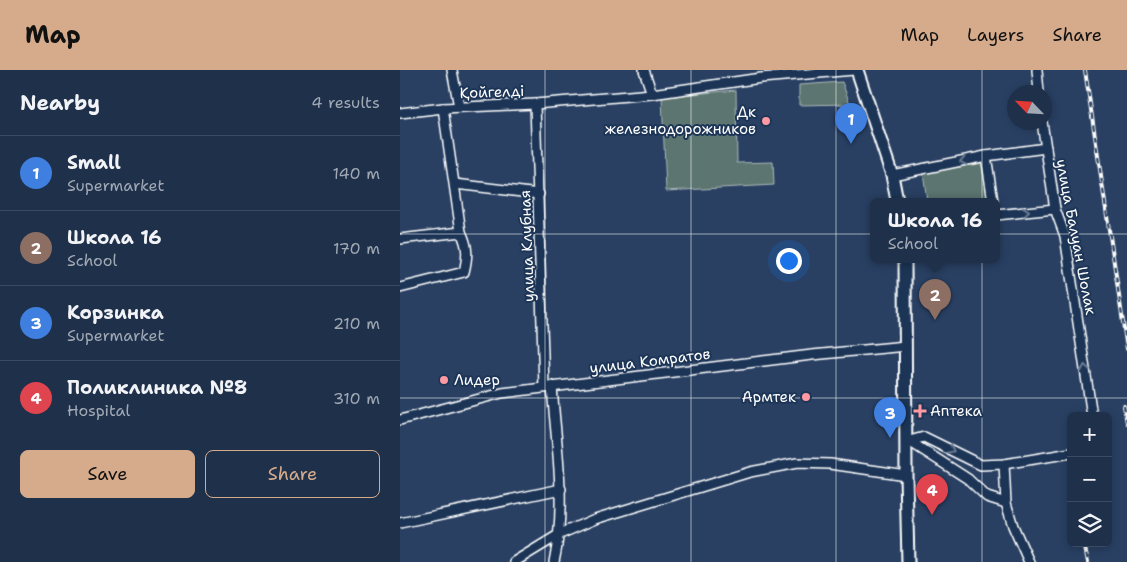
<!DOCTYPE html>
<meta charset="utf-8">
<style>
:root{--surface:#1f304a;--page:#273851;--text:#f1f3f6;--muted:#a1a9b5;--line:#3c4b62;--accent:#d6ab8b}
body{margin:0;font-family:"Shantell Sans",sans-serif;background:var(--page);color:var(--text)}
.controls{position:absolute;right:15px;bottom:15px;display:grid;overflow:hidden;border-radius:8px;box-shadow:0 2px 8px #0003}
.controls button{width:45px;height:45px;display:grid;place-items:center;padding:0;border:0;border-bottom:1px solid var(--line);background:var(--surface);color:var(--text);font:25px sans-serif}
.compass{position:absolute;left:607px;top:15px;width:45px;height:45px;border-radius:50%;background:var(--surface);box-shadow:0 2px 8px #0003;rotate:295deg}
.you{position:absolute;left:388px;top:190px;width:18px;height:18px;margin:-12px;border:4px solid #fff;border-radius:50%;background:#1a73e8;box-shadow:0 0 0 8px #1a73e833}
.badge{display:grid;place-items:center;width:32px;height:32px;border-radius:50%;background:var(--accent);color:#fff;font-size:16px;font-weight:700}
.pin{position:absolute;translate:-50% -41px;filter:drop-shadow(0 1px 2px #0008)}
.pin::after{content:'';position:absolute;top:26px;width:18px;height:15px;background:inherit;clip-path:polygon(0 0,100% 0,50% 100%)}
.popup{position:absolute;left:470px;top:128px;width:130px;height:65px;box-sizing:border-box;display:grid;place-content:center;border-radius:8px;background:var(--surface);filter:drop-shadow(0 1px 4px #0005);font-size:16px;white-space:nowrap;color:var(--muted)}
.popup b{font-size:19px;color:var(--text)}
.popup::after{content:'';position:absolute;left:50%;top:100%;margin-left:-10px;border:10px solid transparent;border-top-color:var(--surface)}
.list{margin:0;padding:0;list-style:none}
h2{display:flex;justify-content:space-between;align-items:center;height:65px;margin:0;padding:0 20px;font-size:21px}
h2 small{font-size:16px;font-weight:400;color:var(--muted)}
.list li{display:grid;grid-template-columns:32px 1fr auto;gap:15px;align-items:center;box-sizing:border-box;height:75px;padding:0 20px;border-top:1px solid var(--line)}
.list b{display:block;font-size:19px;white-space:nowrap}
.list p{margin:0;font-size:16px;white-space:nowrap;color:var(--muted)}
.list em{font-size:16px;font-style:normal;color:var(--muted)}
.actions{display:flex;gap:10px;padding:15px 20px}
.actions a{flex:1;padding:11px 0;border:1px solid var(--accent);border-radius:8px;text-align:center;font-size:18px;color:var(--accent)}
.actions .main{background:var(--accent);color:#111}
.icon{flex:none;width:28px;height:28px;fill:none;stroke:currentColor;stroke-width:2;stroke-linecap:round;stroke-linejoin:round}
.map{position:relative;flex:none;width:727px;height:492px;overflow:hidden}
header{display:flex;align-items:center;gap:30px;box-sizing:border-box;height:70px;padding:0 25px;background:var(--accent);color:#111}
header strong{font-size:24px}
nav{display:flex;gap:28px;margin-inline-start:auto;font-size:18px}
main{display:flex}
aside{flex:1;background:var(--surface)}
.map>svg:first-child{display:block}
.green{fill:#5c7470;stroke:#aebab8}
.lines{fill:none;stroke-linecap:round;stroke-linejoin:round}
.minor-casing{stroke:#fff;stroke-width:12}
.major-casing{stroke:#fff;stroke-width:15}
.minor{stroke:#1d3557;stroke-width:9}
.major{stroke:#1d3557;stroke-width:11}
.rail-casing{stroke:#fff;stroke-width:4}
.rail{stroke:#1d3557;stroke-width:2;stroke-dasharray:5.5;stroke-linecap:butt}
.oneway{stroke:#6c7c92}
.grid{fill:none;stroke:#fff;stroke-width:1;stroke-opacity:0.55}
.poi-dot{fill:#ff9aa2;stroke:#1d3557;stroke-width:2}
.labels{text-anchor:middle;stroke-width:4;stroke-linejoin:round;paint-order:stroke}
.street-label{font-size:15px;fill:#fff;stroke:#1d3557}
.poi-label{font-size:15px;fill:#fff;stroke:#1d3557;text-anchor:end}
</style>
<header>
<strong>Map</strong>
<nav><a>Map</a><a>Layers</a><a>Share</a></nav>
</header>
<main>
<aside>
<h2>Nearby<small>4 results</small></h2>
<ul class="list">
<li><span class="badge" style="background:#3f7fe0">1</span><div><b>Small</b><p>Supermarket</p></div><em>140 m</em></li>
<li><span class="badge" style="background:#8d6e63">2</span><div><b>Школа 16</b><p>School</p></div><em>170 m</em></li>
<li><span class="badge" style="background:#3f7fe0">3</span><div><b>Корзинка</b><p>Supermarket</p></div><em>210 m</em></li>
<li><span class="badge" style="background:#e0444e">4</span><div><b>Поликлиника №8</b><p>Hospital</p></div><em>310 m</em></li>
</ul>
<div class="actions"><a class="main">Save</a><a>Share</a></div>
</aside>
<div class="map">
<svg width="727" height="492" viewBox="0 0 727 492">
<rect width="100%" height="100%" fill="#294063"/>
<filter id="ink" filterUnits="userSpaceOnUse"><feTurbulence type="fractalNoise" baseFrequency=".02" numOctaves="2"/><feDisplacementMap in="SourceGraphic" scale="10" xChannelSelector="R" yChannelSelector="G"/><feConvolveMatrix kernelMatrix="1 2 1 2 8 2 1 2 1" color-interpolation-filters="sRGB"/></filter>
<g filter="url(#ink)">
<g class="green">
<path d="M442 12 450 34 399 35V15Z"/>
<path d="M336 20 337 93 373 92 374 115 266 121 262 27Z"/>
<path d="M585 93 590 131H527L523 102Z"/>
</g>
<g class="lines">
<g class="minor-casing">
<g id="minor">
<path d="M52 0 59 37"/>
<path d="M244 0 252 24"/>
<path d="M637 0 639 22"/>
<path d="M135 34 144 317"/>
<path d="M0 43 43 38 135 34 252 24 361 8 454 0"/>
<path d="M642 52 655 139 665 166 692 346"/>
<path d="M586 86 593 131"/>
<path d="M492 105 586 86 646 78"/>
<path d="M55 114 139 124"/>
<path d="M596 145 655 139"/>
<path d="M0 169 61 162"/>
<path d="M0 218 64 202C68 186 68 176 61 162L43 38"/>
<path d="M152 316C156 375 167 434 154 492"/>
<path d="M0 350 102 323 412 285 506 276"/>
<path d="M509 371 568 409 587 427 606 433"/>
<path d="M506 372 524 367 581 395 604 394 671 383"/>
<path d="M604 394 606 433 613 456 629 492"/>
<path d="M0 453 161 419"/>
<path d="M114 492 160 464 195 449 350 402 397 393 430 394 506 405"/>
</g>
</g>
<g class="major-casing">
<g id="major">
<path d="M457 0 492 105 497 131"/>
<path d="M505 189 506 405 508 492"/>
</g>
</g>
<use href="#minor" class="minor"/>
<use href="#major" class="major"/>
<g class="rail-casing">
<g id="rail">
<path d="M685 0 727 279"/>
<path d="M724 336 727 353"/>
<path d="M684 473 688 492"/>
</g>
</g>
<use href="#rail" class="rail"/>
</g>
<defs><path id="oneway-chevron" d="M-2-3.5L2.5 0L-2 3.5" fill="none" stroke-width="1.6" stroke-linecap="round" stroke-linejoin="round" transform="scale(1.25)"/></defs>
<g class="oneway">
<use href="#oneway-chevron" transform="translate(563 91) rotate(169)"/>
<use href="#oneway-chevron" transform="translate(626 142) rotate(-6)"/>
<use href="#oneway-chevron" transform="translate(685 298) rotate(-99)"/>
<use href="#oneway-chevron" transform="translate(551 380) rotate(26)"/>
</g>
</g>
<path class="grid" d="M145 0V492M291 0V492M436 0V492M582 0V492M0 164H727M0 328H727"/>
<g class="poi-dot">
<circle cx="366" cy="51" r="5"/>
<circle cx="44" cy="310" r="5"/>
<circle cx="406" cy="327" r="5"/>
<path d="M517.5 333.5h5v5h5v5h-5v5h-5v-5h-5v-5h5z"/>
</g>
<g class="labels">
<g class="street-label">
<text transform="translate(92 22) rotate(-2)" y="5">Қойгелді</text>
<text transform="translate(676 167) rotate(79)" y="5">улица Балуан Шолак</text>
<text transform="translate(127 176) rotate(-92)" y="5">улица Клубная</text>
<text transform="translate(250 291) rotate(-7)" y="5">улица Комратов</text>
</g>
<g class="poi-label">
<text x="356" y="47">Дк<tspan x="356" dy="17">железнодорожников</tspan></text>
<text x="54" y="315" text-anchor="start">Лидер</text>
<text x="396" y="332">Армтек</text>
<text x="530" y="346" text-anchor="start">Аптека</text>
</g>
</g>
</svg>
<div class="controls">
<button>+</button>
<button>−</button>
<button><svg class="icon" aria-label="layers" viewBox="0 0 24 24"><path d="M12 4l9 5-9 5-9-5zM3 14l9 5 9-5"/></svg></button>
</div>
<svg class="compass" viewBox="-18 -18 36 36"><path d="M0-13l5 13h-10z" fill="#e53935"/><path d="M0 13l5-13h-10z" fill="#a1a9b5"/></svg>
<div class="you"></div>
<div class="pin badge" style="left:451px;top:74px;background:#3f7fe0">1</div>
<div class="pin badge" style="left:535px;top:250px;background:#8d6e63">2</div>
<div class="popup"><b>Школа 16</b>School</div>
<div class="pin badge" style="left:490px;top:368px;background:#3f7fe0">3</div>
<div class="pin badge" style="left:532px;top:445px;background:#e0444e">4</div>
</div>
</main>
